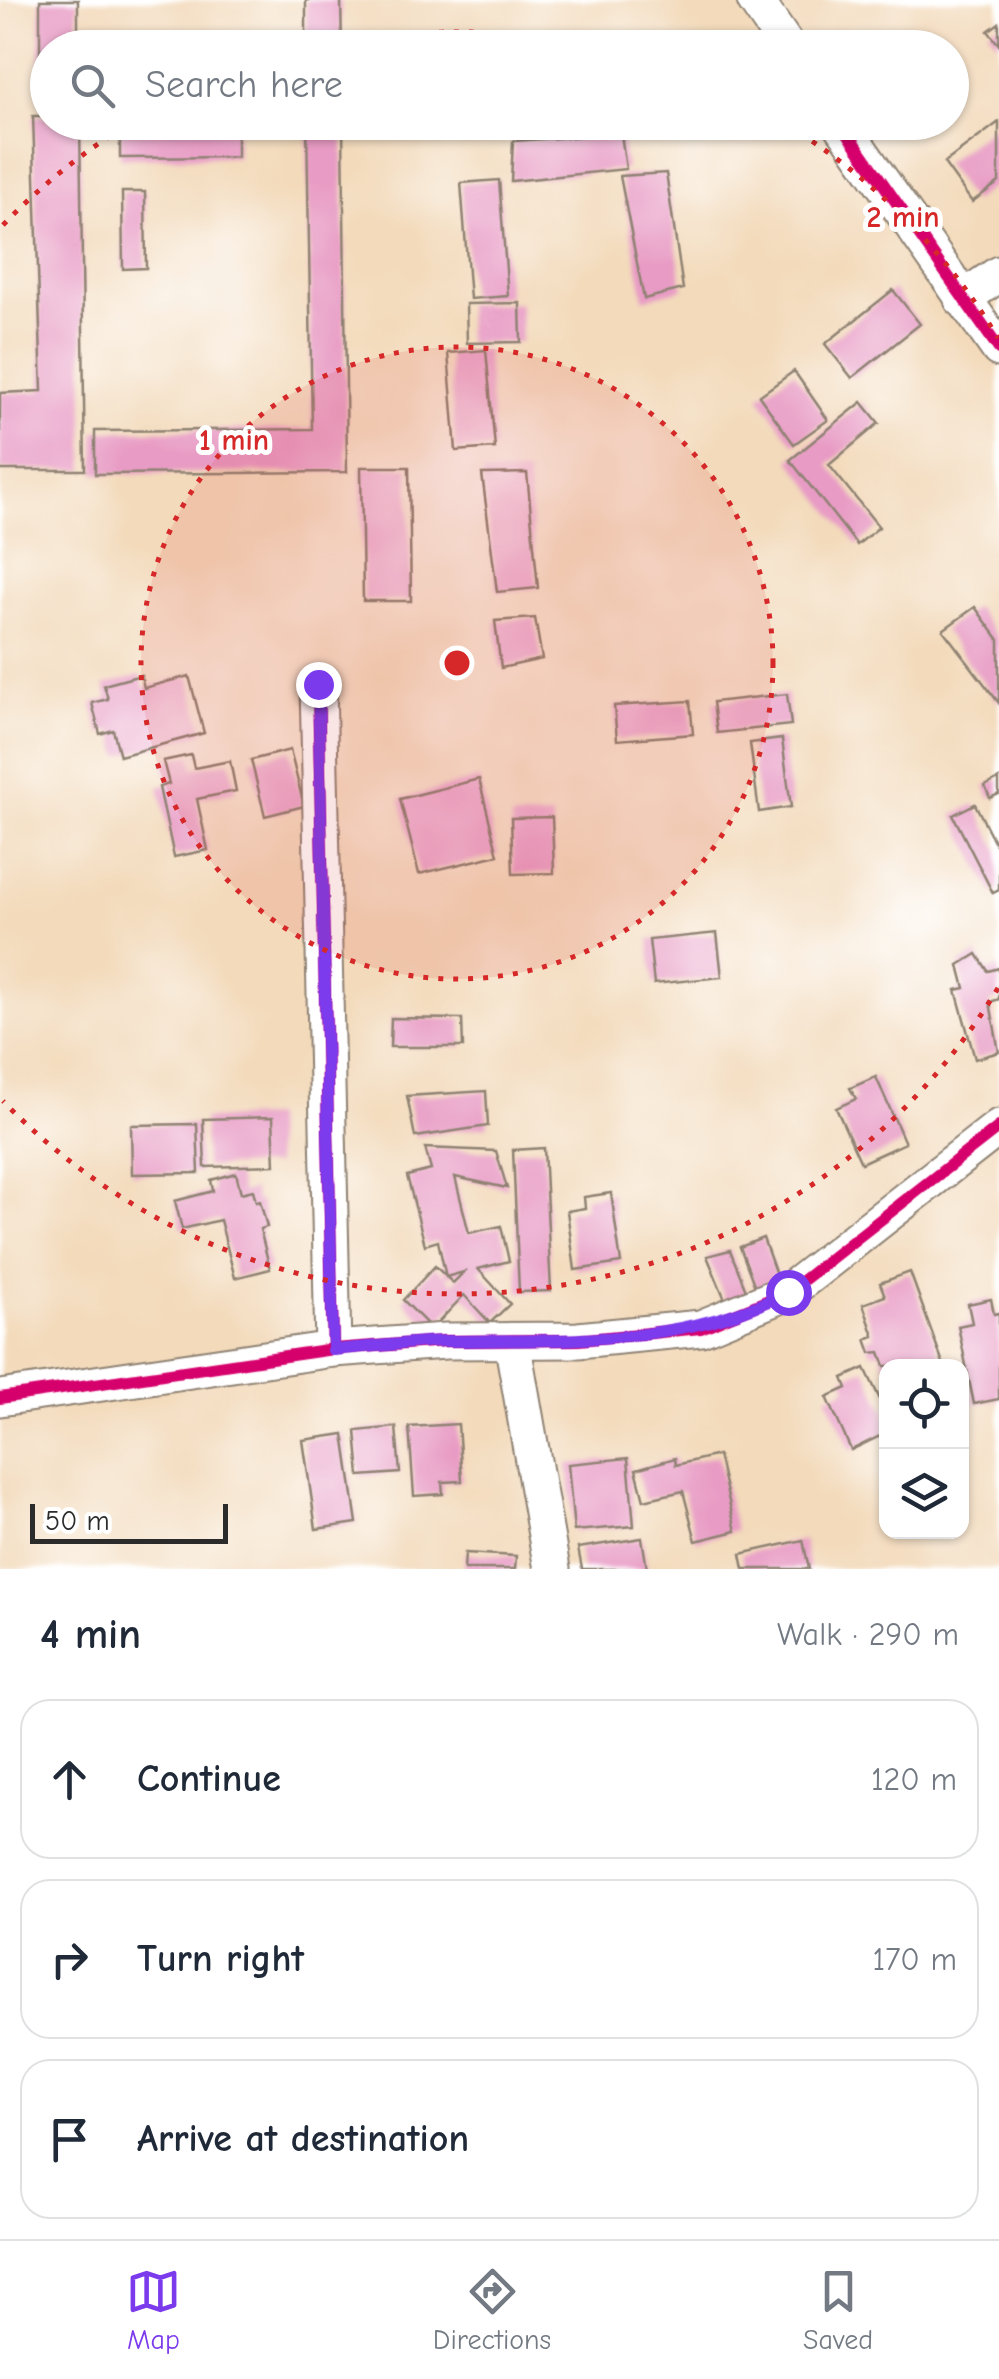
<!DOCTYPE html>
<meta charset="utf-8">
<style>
:root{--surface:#fff;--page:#f2f2f3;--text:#1f2937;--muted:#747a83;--line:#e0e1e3;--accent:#7c3aed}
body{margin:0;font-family:"Comic Neue",sans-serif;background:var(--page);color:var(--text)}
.controls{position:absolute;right:30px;bottom:30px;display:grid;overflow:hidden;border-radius:20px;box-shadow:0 2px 8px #0004}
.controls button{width:90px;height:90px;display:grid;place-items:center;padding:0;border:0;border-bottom:2px solid var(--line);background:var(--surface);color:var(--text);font:50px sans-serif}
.scale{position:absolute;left:30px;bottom:25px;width:198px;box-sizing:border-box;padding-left:10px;border:5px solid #2b2b2b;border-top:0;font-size:28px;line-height:35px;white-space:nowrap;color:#2b2b2b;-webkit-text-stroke:8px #fff;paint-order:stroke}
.stop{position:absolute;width:30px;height:30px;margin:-22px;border:8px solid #7c3aed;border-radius:50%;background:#fff}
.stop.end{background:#7c3aed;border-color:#fff;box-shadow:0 2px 10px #0008}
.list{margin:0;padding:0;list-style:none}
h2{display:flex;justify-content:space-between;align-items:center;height:130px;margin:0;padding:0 40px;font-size:42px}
h2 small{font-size:32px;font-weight:400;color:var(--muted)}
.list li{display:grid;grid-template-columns:65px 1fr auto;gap:30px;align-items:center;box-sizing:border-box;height:160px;margin:0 20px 20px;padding:0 20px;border:2px solid var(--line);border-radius:30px}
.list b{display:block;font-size:38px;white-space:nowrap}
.list em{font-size:32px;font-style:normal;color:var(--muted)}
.icon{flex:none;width:55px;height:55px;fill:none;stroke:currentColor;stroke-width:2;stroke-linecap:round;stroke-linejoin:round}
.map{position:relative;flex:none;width:999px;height:1569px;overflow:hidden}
.search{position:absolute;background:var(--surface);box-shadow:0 2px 8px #0004;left:30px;right:30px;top:30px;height:110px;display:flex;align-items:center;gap:25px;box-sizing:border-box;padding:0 35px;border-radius:55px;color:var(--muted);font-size:38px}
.sheet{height:670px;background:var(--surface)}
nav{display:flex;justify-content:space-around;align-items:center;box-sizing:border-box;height:140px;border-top:2px solid var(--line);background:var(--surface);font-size:28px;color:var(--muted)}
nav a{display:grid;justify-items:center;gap:5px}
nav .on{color:var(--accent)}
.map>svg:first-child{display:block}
.building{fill:#e89bc4}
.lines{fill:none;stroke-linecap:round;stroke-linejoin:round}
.minor-casing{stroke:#8f8273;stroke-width:39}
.minor{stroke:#fff;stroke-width:35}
.cycleway-casing{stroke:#fff;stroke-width:19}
.cycleway{stroke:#d6006c;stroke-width:12}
.route{stroke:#7c3aed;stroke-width:12}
.ring{fill:none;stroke:#d62828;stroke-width:5;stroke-dasharray:5 10}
.centre{fill:#d62828;stroke:#fff;stroke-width:5}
.ring-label{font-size:30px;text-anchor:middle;font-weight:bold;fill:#d62828;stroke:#fff;stroke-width:10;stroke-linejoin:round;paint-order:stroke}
</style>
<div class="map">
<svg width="999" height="1569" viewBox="0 0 999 1569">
<rect width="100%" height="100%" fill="#fff"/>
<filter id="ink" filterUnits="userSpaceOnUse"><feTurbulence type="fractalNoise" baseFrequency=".01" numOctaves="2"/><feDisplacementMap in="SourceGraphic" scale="20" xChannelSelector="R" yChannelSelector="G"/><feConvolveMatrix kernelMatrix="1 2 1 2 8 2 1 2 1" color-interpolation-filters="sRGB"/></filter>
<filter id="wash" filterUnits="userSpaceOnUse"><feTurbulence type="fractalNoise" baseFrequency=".0048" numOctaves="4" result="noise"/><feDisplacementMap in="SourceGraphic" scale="40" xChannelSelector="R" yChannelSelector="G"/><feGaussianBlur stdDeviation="2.25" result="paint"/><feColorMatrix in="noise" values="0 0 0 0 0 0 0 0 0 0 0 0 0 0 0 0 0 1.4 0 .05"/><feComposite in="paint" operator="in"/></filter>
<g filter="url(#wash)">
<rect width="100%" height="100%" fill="#f3dabb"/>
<g id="blocks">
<g class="building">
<path d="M40 0H78V48H48V99H40Z"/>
<path d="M306 0H341L342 48H306Z"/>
<path d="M999 23V45L988 31Z"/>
<path d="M236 43V48H119L118 44Z"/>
<path d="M33 116H48V122H80L85 470H0V393L42 391Z"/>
<path d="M120 122H237V157L120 158Z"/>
<path d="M307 122H343L347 472 95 474V431L312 429Z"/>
<path d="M364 122H401V130H365Z"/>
<path d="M999 122V182L972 202 944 163Z"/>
<path d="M621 134 626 169 511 181 513 141Z"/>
<path d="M666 173 683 289 644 299 620 176Z"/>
<path d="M499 180 508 296 470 299 461 183Z"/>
<path d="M122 192H145L146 268 123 269Z"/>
<path d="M893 290 920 324 852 378 825 344Z"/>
<path d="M520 303 521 342 467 343 466 304Z"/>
<path d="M486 350 495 448 456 451 448 353Z"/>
<path d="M794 371 828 420 794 444 759 396Z"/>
<path d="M862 402 879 423 829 465 879 527 857 545 790 460Z"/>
<path d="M361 467H409L411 601H363Z"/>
<path d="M527 473 538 588 497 592 482 474Z"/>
<path d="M975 607 999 640V703L943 630Z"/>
<path d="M535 618 542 659 501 668 495 621Z"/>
<path d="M141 675 144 688 189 676 204 733 120 756 113 730 100 734 92 703 108 699 104 685Z"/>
<path d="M787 694 791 725 717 733 713 702Z"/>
<path d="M690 701 693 734 617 740 614 706Z"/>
<path d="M782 739 791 807 759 812 750 743Z"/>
<path d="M290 750 304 806 265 816 251 760Z"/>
<path d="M191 755 194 768 230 761 236 791 197 799 208 850 174 857 159 787 169 784 163 761Z"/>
<path d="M479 779 498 855 419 874 400 799Z"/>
<path d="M999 779V794L990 798 985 786Z"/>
<path d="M975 804 999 851V890L993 893 953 815Z"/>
<path d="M552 817 554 873 513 874 511 818Z"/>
<path d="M717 933 722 977 654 984 649 940Z"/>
<path d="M977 954 988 971 999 968V999L990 1002 999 1052 975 1059 956 990 965 988 959 965Z"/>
<path d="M391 1018 462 1019 463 1047H390Z"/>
<path d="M876 1077 905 1143 861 1163 836 1108 856 1099 850 1088Z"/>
<path d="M486 1091 488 1126 415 1137 407 1096Z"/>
<path d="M273 1117 275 1165 205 1167 203 1119Z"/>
<path d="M197 1124 199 1173 132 1174 131 1125Z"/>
<path d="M425 1148 496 1151 507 1188 455 1177 469 1233 501 1226 509 1261 478 1269 510 1304 490 1323 464 1295 432 1329 403 1300 435 1266 453 1283 464 1272 446 1277 438 1241 425 1245 407 1176 431 1170Z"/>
<path d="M544 1148 551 1291 519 1292 513 1150Z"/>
<path d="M236 1173 241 1193 253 1190 256 1202 260 1201 267 1227 260 1229 270 1269 235 1278 220 1220 182 1229 175 1201 213 1191 211 1180Z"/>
<path d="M611 1193 621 1263 575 1270 567 1211 585 1208 584 1197Z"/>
<path d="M763 1238 781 1289 758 1295 740 1247Z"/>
<path d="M730 1250 750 1300 729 1309 707 1256Z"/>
<path d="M910 1272 944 1366H885L880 1352 871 1353 866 1339 874 1336 863 1304 885 1296 880 1283Z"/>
<path d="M991 1299 994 1314 999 1313V1399L974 1404 958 1326 972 1323 968 1304Z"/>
<path d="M865 1368 886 1412V1433L851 1450 827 1397 847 1388 843 1378Z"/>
<path d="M458 1424 462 1481 442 1482 443 1494 414 1496 409 1427Z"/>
<path d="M396 1427 400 1473 360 1476 356 1431Z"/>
<path d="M344 1434 357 1523 316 1529 303 1440Z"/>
<path d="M718 1455 736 1531 696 1541 683 1491 644 1500 636 1469 675 1458 676 1465Z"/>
<path d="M628 1458 634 1526 574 1531 568 1464Z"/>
<path d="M642 1538 647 1569H582L578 1548Z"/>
<path d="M803 1540 809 1569H744L741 1554Z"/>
<path d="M465 1553 516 1556 515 1569H464Z"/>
</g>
</g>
</g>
<g filter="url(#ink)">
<use href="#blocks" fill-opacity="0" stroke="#8f8273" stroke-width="2.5"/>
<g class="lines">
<g class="minor-casing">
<g id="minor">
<path d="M755 0 788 48"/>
<path d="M840 122 999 349"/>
<path d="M962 299 999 274"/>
<path d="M318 684 333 1349"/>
<path d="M512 1341 552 1569"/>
<path d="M0 1398 333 1349 446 1341 578 1340 701 1328 788 1292 999 1127"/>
</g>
</g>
<use href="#minor" class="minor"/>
<g class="cycleway-casing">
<g id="cycleway">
<path d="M840 122 999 349"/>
<path d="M318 684 333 1349"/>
<path d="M0 1398 333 1349 446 1341 578 1340 701 1328 788 1292 999 1127"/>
</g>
</g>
<use href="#cycleway" class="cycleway"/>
</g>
</g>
<g class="lines" filter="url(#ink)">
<path class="route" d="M318 684 333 1350C371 1347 410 1342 448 1341 568 1339 678 1347 788 1292"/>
</g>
<circle cx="457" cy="663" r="316" fill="#d62828" fill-opacity=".12"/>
<g class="ring">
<circle cx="457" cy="663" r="316"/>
<path d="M998 988A631 631 0 0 1 3 1101M3 225A631 631 0 0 1 127 125M320 47A631 631 0 0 1 594 47M787 125A631 631 0 0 1 998 338"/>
</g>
<circle cx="457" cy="663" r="15" class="centre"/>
<g class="ring-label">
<text x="903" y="227">2 min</text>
<text x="234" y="450">1 min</text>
</g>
</svg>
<div class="controls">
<button><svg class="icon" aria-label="locate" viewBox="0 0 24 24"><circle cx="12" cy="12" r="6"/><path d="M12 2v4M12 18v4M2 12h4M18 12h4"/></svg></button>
<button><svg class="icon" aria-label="layers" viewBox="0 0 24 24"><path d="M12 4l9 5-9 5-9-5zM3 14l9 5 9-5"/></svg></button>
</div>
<div class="scale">50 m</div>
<div class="stop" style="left:788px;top:1292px"></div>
<div class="stop end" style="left:318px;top:684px"></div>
<div class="search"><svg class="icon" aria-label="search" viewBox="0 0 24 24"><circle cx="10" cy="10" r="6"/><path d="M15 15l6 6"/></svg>Search here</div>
</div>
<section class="sheet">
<h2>4 min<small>Walk · 290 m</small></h2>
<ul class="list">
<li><svg class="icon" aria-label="ahead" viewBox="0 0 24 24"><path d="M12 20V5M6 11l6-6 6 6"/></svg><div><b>Continue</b></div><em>120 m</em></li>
<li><svg class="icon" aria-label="right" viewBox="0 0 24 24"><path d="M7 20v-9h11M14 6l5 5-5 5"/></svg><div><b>Turn right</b></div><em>170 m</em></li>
<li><svg class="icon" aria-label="arrive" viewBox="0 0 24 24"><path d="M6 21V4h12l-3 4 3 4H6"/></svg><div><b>Arrive at destination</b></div></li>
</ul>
</section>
<nav>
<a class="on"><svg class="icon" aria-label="map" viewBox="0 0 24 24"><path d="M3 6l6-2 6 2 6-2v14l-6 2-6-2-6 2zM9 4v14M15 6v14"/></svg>Map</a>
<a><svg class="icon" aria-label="directions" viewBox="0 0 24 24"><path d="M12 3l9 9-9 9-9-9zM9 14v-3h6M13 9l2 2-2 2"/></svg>Directions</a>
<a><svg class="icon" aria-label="saved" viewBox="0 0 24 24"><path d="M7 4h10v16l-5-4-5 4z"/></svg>Saved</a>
</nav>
